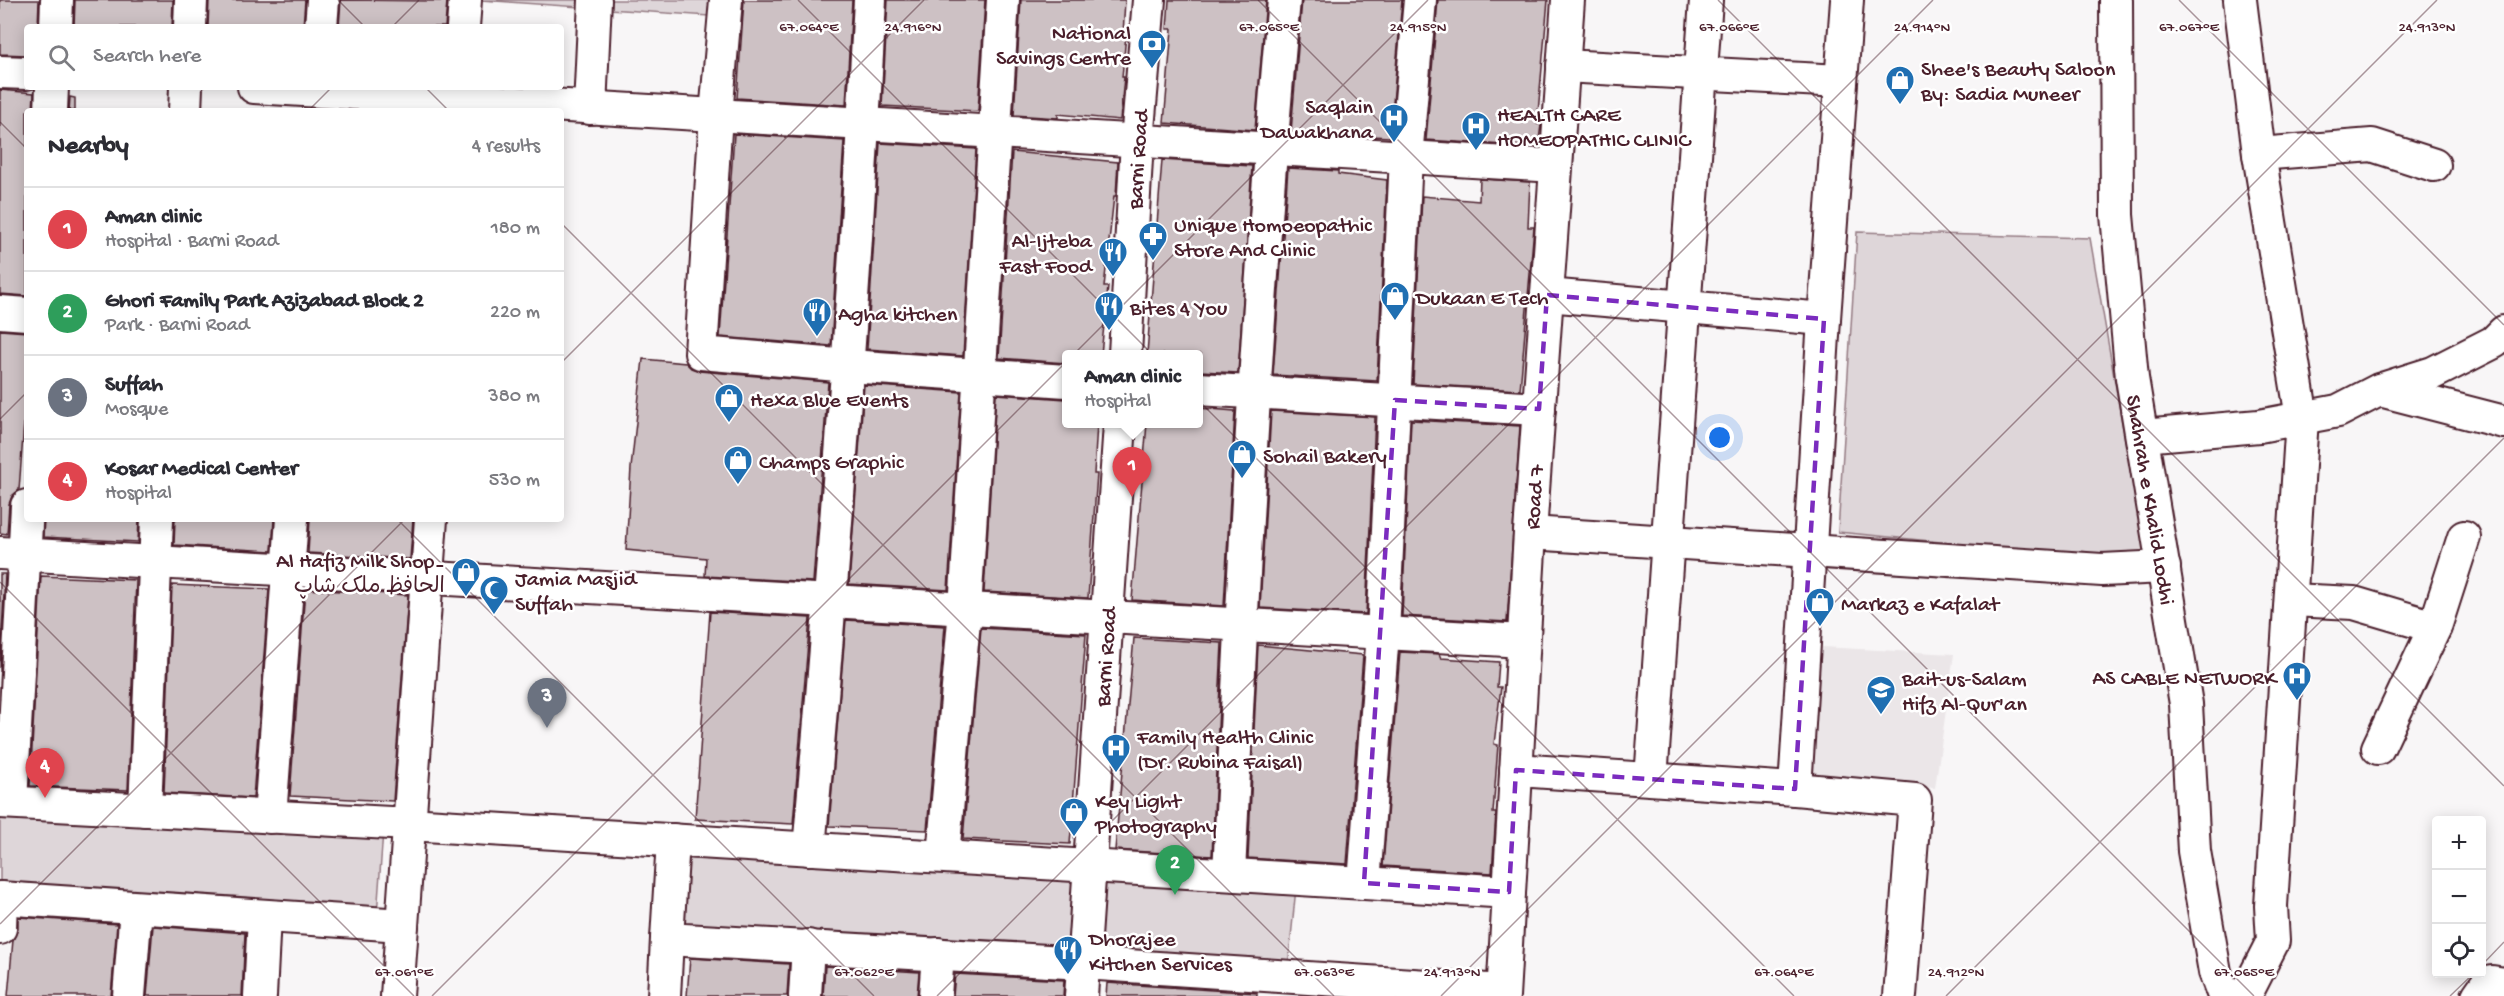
<!DOCTYPE html>
<meta charset="utf-8">
<style>
:root{--surface:#fff;--page:#f7f7f7;--text:#2b2b33;--muted:#7c7c81;--line:#e1e1e2;--accent:#1f6fb2}
body{margin:0;font-family:"Gochi Hand","Playpen Sans Arabic",sans-serif;background:var(--page);color:var(--text)}
.controls{position:absolute;right:18px;bottom:18px;display:grid;overflow:hidden;border-radius:6px;box-shadow:0 3px 15px #0003}
.controls button{width:54px;height:54px;display:grid;place-items:center;padding:0;border:0;border-bottom:2px solid var(--line);background:var(--surface);color:var(--text);font:30px sans-serif}
.you{position:absolute;left:1720px;top:438px;width:21px;height:21px;margin:-15px;border:4px solid #fff;border-radius:50%;background:#1a73e8;box-shadow:0 0 0 9px #1a73e833}
.badge{display:grid;place-items:center;width:39px;height:39px;border-radius:50%;background:var(--accent);color:#fff;font-size:20px;font-weight:700}
.pin{position:absolute;translate:-50% -50px;filter:drop-shadow(0 2px 3px #0008)}
.pin::after{content:'';position:absolute;top:32px;width:21px;height:18px;background:inherit;clip-path:polygon(0 0,100% 0,50% 100%)}
.popup{position:absolute;left:1062px;top:350px;width:141px;height:78px;box-sizing:border-box;display:grid;place-content:center;border-radius:6px;background:var(--surface);filter:drop-shadow(0 2px 4px #0005);font-size:20px;white-space:nowrap;color:var(--muted)}
.popup b{font-size:22px;color:var(--text)}
.popup::after{content:'';position:absolute;left:50%;top:100%;margin-left:-12px;border:12px solid transparent;border-top-color:var(--surface)}
.list{margin:0;padding:0;list-style:none}
h2{display:flex;justify-content:space-between;align-items:center;height:78px;margin:0;padding:0 24px;font-size:26px}
h2 small{font-size:20px;font-weight:400;color:var(--muted)}
.list li{display:grid;grid-template-columns:39px 1fr auto;gap:18px;align-items:center;box-sizing:border-box;height:84px;padding:0 24px;border-top:2px solid var(--line)}
.list b{display:block;font-size:22px;white-space:nowrap}
.list p{margin:0;font-size:20px;white-space:nowrap;color:var(--muted)}
.list em{font-size:20px;font-style:normal;color:var(--muted)}
.icon{flex:none;width:33px;height:33px;fill:none;stroke:currentColor;stroke-width:2;stroke-linecap:round;stroke-linejoin:round}
.map{position:relative;flex:none;width:2504px;height:996px;overflow:hidden}
.search{position:absolute;background:var(--surface);box-shadow:0 3px 15px #0003;left:24px;top:24px;width:540px;height:66px;display:flex;align-items:center;gap:15px;box-sizing:border-box;padding:0 21px;border-radius:6px;color:var(--muted);font-size:22px}
.panel{position:absolute;background:var(--surface);box-shadow:0 3px 15px #0003;left:24px;top:108px;width:540px;height:414px;border-radius:6px}
.map>svg:first-child{display:block}
.built{fill:#ebe6e8}
.green{fill:#ded6d9;stroke:#947a82;stroke-width:1.5}
.building{fill:#cdc1c4;stroke:#4a1f2b;stroke-width:1.5}
.lines{fill:none;stroke-linecap:round;stroke-linejoin:round}
.minor-casing{stroke:#4a1f2b;stroke-width:36}
.minor{stroke:#fff;stroke-width:32}
.marked{fill:none;stroke:#7b2cbf;stroke-width:4.5;stroke-dasharray:12 8;stroke-linejoin:round}
.ticks{fill:none;stroke:#4a1f2b;stroke-width:1.5;stroke-opacity:0.45}
.labels{text-anchor:middle;stroke-width:5;stroke-linejoin:round;paint-order:stroke}
.poi-label{font-size:22px;fill:#4a1f2b;stroke:#fff;text-anchor:start}
.street-label{font-size:22px;fill:#4a1f2b;stroke:#fff}
.ticks-label{font-size:15px;text-anchor:middle;fill:#4a1f2b;stroke:#fff;stroke-width:5;stroke-linejoin:round;paint-order:stroke}
</style>
<div class="map">
<svg width="2504" height="996" viewBox="0 0 2504 996">
<rect width="100%" height="100%" fill="#f8f6f7"/>
<filter id="ink" filterUnits="userSpaceOnUse"><feTurbulence type="fractalNoise" baseFrequency=".0167" numOctaves="2"/><feDisplacementMap in="SourceGraphic" scale="12" xChannelSelector="R" yChannelSelector="G"/><feConvolveMatrix kernelMatrix="1 2 1 2 8 2 1 2 1" color-interpolation-filters="sRGB"/></filter>
<g filter="url(#ink)">
<path class="built" d="M1821 647 1954 654 1935 788 1811 776Z"/>
<g class="green">
<path d="M480 0H710L709 16Z"/>
<path d="M1857 232 2090 238 2145 556 2095 557 1838 532Z"/>
<path d="M0 808 383 831 377 915 0 893Z"/>
<path d="M673 840 1297 878 1287 977 667 939Z"/>
</g>
<g class="building">
<path d="M0 0H39L38 27H27V55L0 54Z"/>
<path d="M75 0H173L172 27H74Z"/>
<path d="M209 0H305L303 27H208Z"/>
<path d="M341 0 447 1 445 27H339Z"/>
<path d="M744 0H852L846 105 737 98Z"/>
<path d="M888 0H985L978 111 882 106Z"/>
<path d="M1021 0H1125L1123 35H1126L1122 77H1124L1120 120 1058 114V118L1014 115Z"/>
<path d="M1169 0H1266L1255 130 1164 123 1172 29H1167Z"/>
<path d="M1302 0H1402L1390 137 1291 132Z"/>
<path d="M1438 0H1548L1537 124 1541 125 1538 147 1426 140Z"/>
<path d="M0 90 34 93 33 111H27V296L0 294Z"/>
<path d="M70 97 75 98V111H69Z"/>
<path d="M734 134 844 141 831 346 720 337Z"/>
<path d="M880 143 976 149 963 356 867 349Z"/>
<path d="M1012 152 1118 162 1116 196H1114L1104 287H1108L1101 354H1066V363L999 358Z"/>
<path d="M1162 160 1252 166 1238 373 1200 371 1201 354H1147Z"/>
<path d="M1288 168 1338 171V174L1387 180 1377 381 1273 375Z"/>
<path d="M1480 179 1530 182 1528 227H1534L1520 390 1413 384 1422 196 1479 201Z"/>
<path d="M0 330 27 332V383L19 490 12 496 9 504 7 534 0 533Z"/>
<path d="M643 359 686 363 691 368 699 371 828 382 813 582 705 576 706 558 626 550 631 468Z"/>
<path d="M864 385 961 392 948 590 849 584Z"/>
<path d="M996 394 1066 399V423H1097L1094 474H1097L1088 598 984 592Z"/>
<path d="M1198 408 1235 411 1224 606 1132 600 1147 423H1198Z"/>
<path d="M1271 411 1375 417 1366 614 1260 608Z"/>
<path d="M1411 420 1520 426 1507 622 1402 616Z"/>
<path d="M44 519H139L138 542 43 537Z"/>
<path d="M175 519H274L272 551 174 545Z"/>
<path d="M310 519H413L410 559 308 553Z"/>
<path d="M0 574H5L0 672Z"/>
<path d="M41 576 136 580 128 790 30 786Z"/>
<path d="M172 585 269 589 253 798 164 793Z"/>
<path d="M305 589 408 595 393 801 290 796Z"/>
<path d="M710 612 810 618 793 824 695 819Z"/>
<path d="M846 620 945 626 927 830 829 826Z"/>
<path d="M981 628 1086 634 1070 844 963 839Z"/>
<path d="M1134 638 1222 643 1212 856 1115 850Z"/>
<path d="M1258 645 1363 655 1347 864 1248 858Z"/>
<path d="M1400 652 1439 654 1441 658 1499 662 1497 687H1501L1494 744 1498 745 1493 813H1496L1492 873 1383 866Z"/>
<path d="M18 917 117 924 111 996H8L13 940 18 929Z"/>
<path d="M153 926 245 933 242 996H147Z"/>
<path d="M690 958 789 964 787 996H687Z"/>
<path d="M825 966 919 972 917 996H823Z"/>
<path d="M955 974 1064 980 1063 996H953Z"/>
<path d="M1107 983 1257 993V996H1106Z"/>
</g>
<g class="lines">
<g class="minor-casing">
<g id="minor">
<path d="M726 0 716 115 701 353 849 366 1066 381"/>
<path id="s1" d="M2116 0 2117 215 2132 378 2186 704 2194 851 2215 972 2224 996"/>
<path d="M2240 0 2259 154 2302 418 2271 906 2273 941 2245 996"/>
<path d="M56 27 57 0"/>
<path d="M190 27 191 0"/>
<path d="M321 27 323 0"/>
<path d="M463 27 465 0"/>
<path d="M1563 66 1841 81"/>
<path d="M0 72 27 73"/>
<path d="M254 87 1556 166"/>
<path d="M590 108 595 0"/>
<path d="M51 111 52 87"/>
<path d="M185 111 186 87"/>
<path d="M2259 154 2372 145 2434 165"/>
<path d="M1547 295 1824 319"/>
<path d="M0 312 27 314"/>
<path id="s2" d="M1125 354 1137 141 1149 0"/>
<path d="M1198 389 1539 409"/>
<path d="M2380 390 2504 422"/>
<path d="M2142 436 2259 426 2338 411 2379 390 2433 373 2494 342 2504 332"/>
<path d="M1530 533 2102 570 2164 567"/>
<path d="M0 553 1523 641"/>
<path d="M2291 600 2354 603 2435 627"/>
<path d="M2378 748 2435 627 2464 537"/>
<path d="M1516 770 1795 789 1915 800 1900 996"/>
<path d="M1651 779 1706 0"/>
<path d="M1795 789 1824 319 1847 0"/>
<path d="M0 802 409 824 1509 892"/>
<path d="M11 802 27 506"/>
<path d="M145 810 157 519"/>
<path d="M270 817 292 519"/>
<path d="M673 840 667 939 1083 963 1503 991"/>
<path d="M809 849C834 566 855 283 870 0"/>
<path d="M943 856 965 609 1003 0"/>
<path d="M1229 874C1243 583 1257 291 1284 0"/>
<path d="M1364 883 1383 633 1406 157 1420 0"/>
<path d="M0 898 402 925"/>
<path d="M0 928 1 898"/>
<path d="M129 996 136 908"/>
<path d="M260 996 264 916"/>
<path d="M397 996 431 519"/>
<path d="M664 996 667 939"/>
<path d="M805 996 808 946"/>
<path d="M935 996 938 954"/>
<path id="s3" d="M1081 996 1120 424"/>
<path id="s4" d="M1503 996 1530 533 1568 0"/>
<path d="M2478 996 2485 986 2492 982 2504 984"/>
</g>
</g>
<use href="#minor" class="minor"/>
</g>
</g>
<path class="marked" d="M1547 295 1824 319 1795 789 1516 770 1509 892 1364 883 1395 400 1539 409Z"/>
<path class="ticks" d="M338 0 365 27M798 0 1794 996M1258 0 2254 996M1718 0 2504 786M2179 0 2504 325M392 27 419 0M425 87 449 111M308 111 332 87M0 122 27 149M561 223 1334 996M561 363 924 0M0 419 27 392M397 519 874 996M0 582 414 996M0 924 405 519M2482 965 2504 942M432 996 1428 0M937 996 1933 0M1441 996 2437 0M1946 996 2504 438M2450 996 2473 974"/>
<defs>
<g id="bank-pin" transform="scale(1.5)"><path d="M0 17L-7.5 6A9.5 9.5 0 1 1 7.5 6Z" fill="#1f6fb2" stroke="#fff"/><path d="M-6-4H6V4H-6ZM0-2.3a2.3 2.3 0 1 0 0 4.6a2.3 2.3 0 1 0 0-4.6Z" fill="#fff"/></g>
<g id="shop-pin" transform="scale(1.5)"><path d="M0 17L-7.5 6A9.5 9.5 0 1 1 7.5 6Z" fill="#1f6fb2" stroke="#fff"/><path d="M-5-2.5h2.3a2.7 3.5 0 0 1 5.4 0H5L5.5 6h-11ZM-1.5-2.5h3a1.5 2.3 0 0 0-3 0Z" fill="#fff"/></g>
<g id="hospital-pin" transform="scale(1.5)"><path d="M0 17L-7.5 6A9.5 9.5 0 1 1 7.5 6Z" fill="#1f6fb2" stroke="#fff"/><path d="M-5-5h3v3.5h4V-5h3V5h-3V1.5h-4V5h-3Z" fill="#fff"/></g>
<g id="pharmacy-pin" transform="scale(1.5)"><path d="M0 17L-7.5 6A9.5 9.5 0 1 1 7.5 6Z" fill="#1f6fb2" stroke="#fff"/><path d="M-2-6h4v4h4v4h-4v4h-4v-4h-4v-4h4Z" fill="#fff"/></g>
<g id="restaurant-pin" transform="scale(1.5)"><path d="M0 17L-7.5 6A9.5 9.5 0 1 1 7.5 6Z" fill="#1f6fb2" stroke="#fff"/><path d="M-5-6h1v4h1v-4h1v4h1v-4h1v5L-1.5 .5V6h-2V.5L-5-1ZM5-6V6H3V1.5H1.5Q1.5-4 5-6Z" fill="#fff"/></g>
<g id="mosque-pin" transform="scale(1.5)"><path d="M0 17L-7.5 6A9.5 9.5 0 1 1 7.5 6Z" fill="#1f6fb2" stroke="#fff"/><path d="M3.5-4.9A6 6 0 1 0 3.5 4.9A5 5 0 1 1 3.5-4.9Z" fill="#fff"/></g>
<g id="school-pin" transform="scale(1.5)"><path d="M0 17L-7.5 6A9.5 9.5 0 1 1 7.5 6Z" fill="#1f6fb2" stroke="#fff"/><path d="M0-5L7-2L0 1L-7-2ZM-4 1L0 2.5L4 1V4Q0 6-4 4Z" fill="#fff"/></g>
</defs>
<g fill-rule="evenodd">
<use href="#bank-pin" x="1152" y="44"/>
<use href="#shop-pin" x="1900" y="80"/>
<use href="#hospital-pin" x="1394" y="118"/>
<use href="#hospital-pin" x="1476" y="126"/>
<use href="#pharmacy-pin" x="1153" y="236"/>
<use href="#restaurant-pin" x="1113" y="252"/>
<use href="#shop-pin" x="1395" y="296"/>
<use href="#restaurant-pin" x="1109" y="306"/>
<use href="#restaurant-pin" x="817" y="312"/>
<use href="#shop-pin" x="729" y="398"/>
<use href="#shop-pin" x="1242" y="454"/>
<use href="#shop-pin" x="738" y="460"/>
<use href="#shop-pin" x="466" y="572"/>
<use href="#mosque-pin" x="494" y="590"/>
<use href="#shop-pin" x="1820" y="602"/>
<use href="#hospital-pin" x="2297" y="676"/>
<use href="#school-pin" x="1881" y="690"/>
<use href="#hospital-pin" x="1116" y="748"/>
<use href="#shop-pin" x="1074" y="812"/>
<use href="#restaurant-pin" x="1068" y="950"/>
</g>
<g class="labels">
<g class="poi-label">
<text x="1131" y="39" text-anchor="end">National<tspan x="1131" dy="25">Savings Centre</tspan></text>
<text x="1921" y="75">Shee's Beauty Saloon<tspan x="1921" dy="25">By: Sadia Muneer</tspan></text>
<text x="1373" y="113" text-anchor="end">Saqlain<tspan x="1373" dy="25">Dawakhana</tspan></text>
<text x="1497" y="121">HEALTH CARE<tspan x="1497" dy="25">HOMEOPATHIC CLINIC</tspan></text>
<text x="1174" y="231">Unique Homoeopathic<tspan x="1174" dy="25">Store And Clinic</tspan></text>
<text x="1092" y="247" text-anchor="end">Al-Ijteba<tspan x="1092" dy="25">Fast Food</tspan></text>
<text x="1416" y="304">Dukaan E Tech</text>
<text x="1130" y="314">Bites 4 You</text>
<text x="838" y="320">Agha kitchen</text>
<text x="750" y="406">Hexa Blue Events</text>
<text x="1263" y="462">Sohail Bakery</text>
<text x="759" y="468">Champs Graphic</text>
<text x="445" y="567" text-anchor="end">Al Hafiz Milk Shop۔<tspan x="445" dy="25">الحافظ ملک شاپ</tspan></text>
<text x="515" y="585">Jamia Masjid<tspan x="515" dy="25">Suffah</tspan></text>
<text x="1841" y="610">Markaz e Kafalat</text>
<text x="2276" y="684" text-anchor="end">AS CABLE NETWORK</text>
<text x="1902" y="685">Bait-us-Salam<tspan x="1902" dy="25">Hifz Al-Qur'an</tspan></text>
<text x="1137" y="743">Family Health Clinic<tspan x="1137" dy="25">(Dr. Rubina Faisal)</tspan></text>
<text x="1095" y="807">Key Light<tspan x="1095" dy="25">Photography</tspan></text>
<text x="1089" y="945">Dhorajee<tspan x="1089" dy="25">Kitchen Services</tspan></text>
</g>
<g class="street-label">
<text dy="8" stroke="none"><textPath href="#s2" startOffset="195">Barni Road</textPath></text>
<text dy="8" stroke="none"><textPath href="#s4" startOffset="500">Road 7</textPath></text>
<text dy="8" stroke="none"><textPath href="#s1" startOffset="502">Shahrah e Khalid Lodhi</textPath></text>
<text dy="8" stroke="none"><textPath href="#s3" startOffset="340">Barni Road</textPath></text>
</g>
</g>
<g class="ticks-label">
<text x="809" y="31">67.064°E</text>
<text x="1269" y="31">67.065°E</text>
<text x="913" y="31">24.916°N</text>
<text x="1418" y="31">24.915°N</text>
<text x="1729" y="31">67.066°E</text>
<text x="1922" y="31">24.914°N</text>
<text x="2189" y="31">67.067°E</text>
<text x="2427" y="31">24.913°N</text>
<text x="1452" y="976">24.913°N</text>
<text x="1956" y="976">24.912°N</text>
<text x="404" y="976">67.061°E</text>
<text x="864" y="976">67.062°E</text>
<text x="1324" y="976">67.063°E</text>
<text x="1784" y="976">67.064°E</text>
<text x="2244" y="976">67.065°E</text>
</g>
</svg>
<div class="controls">
<button>+</button>
<button>−</button>
<button><svg class="icon" aria-label="locate" viewBox="0 0 24 24"><circle cx="12" cy="12" r="6"/><path d="M12 2v4M12 18v4M2 12h4M18 12h4"/></svg></button>
</div>
<div class="you"></div>
<div class="pin badge" style="left:1132px;top:497px;background:#e0444e">1</div>
<div class="popup"><b>Aman clinic</b>Hospital</div>
<div class="pin badge" style="left:1175px;top:895px;background:#2e9e5b">2</div>
<div class="pin badge" style="left:547px;top:728px;background:#6b7280">3</div>
<div class="pin badge" style="left:45px;top:798px;background:#e0444e">4</div>
<div class="search"><svg class="icon" aria-label="search" viewBox="0 0 24 24"><circle cx="10" cy="10" r="6"/><path d="M15 15l6 6"/></svg>Search here</div>
<section class="panel">
<h2>Nearby<small>4 results</small></h2>
<ul class="list">
<li><span class="badge" style="background:#e0444e">1</span><div><b>Aman clinic</b><p>Hospital · Barni Road</p></div><em>180 m</em></li>
<li><span class="badge" style="background:#2e9e5b">2</span><div><b>Ghori Family Park Azizabad Block 2</b><p>Park · Barni Road</p></div><em>220 m</em></li>
<li><span class="badge" style="background:#6b7280">3</span><div><b>Suffah</b><p>Mosque</p></div><em>380 m</em></li>
<li><span class="badge" style="background:#e0444e">4</span><div><b>Kosar Medical Center</b><p>Hospital</p></div><em>530 m</em></li>
</ul>
</section>
</div>
